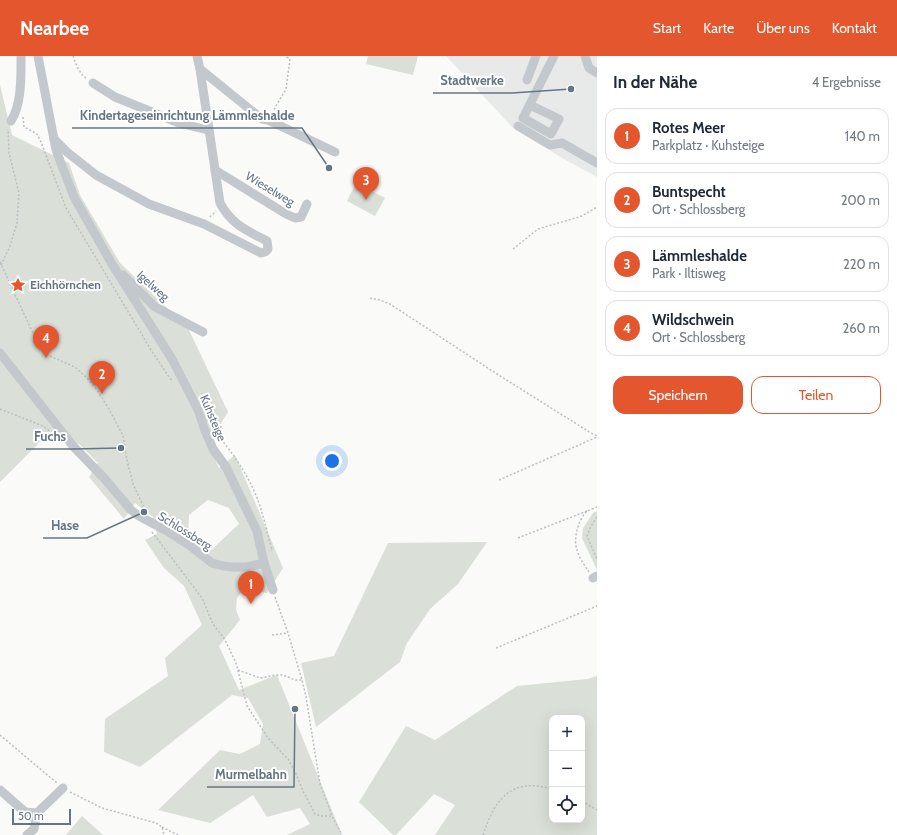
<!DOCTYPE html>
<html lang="de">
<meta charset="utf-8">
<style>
:root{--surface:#fff;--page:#f2f2f3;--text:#1f2937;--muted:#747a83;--line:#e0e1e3;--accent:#e4572e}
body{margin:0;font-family:Cabin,sans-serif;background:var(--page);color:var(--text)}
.controls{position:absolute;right:12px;bottom:12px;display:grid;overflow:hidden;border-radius:8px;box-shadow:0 4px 16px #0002}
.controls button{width:36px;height:36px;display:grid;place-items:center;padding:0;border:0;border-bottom:1px solid var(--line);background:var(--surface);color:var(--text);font:20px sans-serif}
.scale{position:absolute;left:12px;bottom:10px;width:59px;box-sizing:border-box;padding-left:4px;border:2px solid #657683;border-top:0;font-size:11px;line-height:14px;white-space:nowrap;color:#657683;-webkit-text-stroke:3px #fff;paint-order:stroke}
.you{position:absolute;left:332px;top:405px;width:14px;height:14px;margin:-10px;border:3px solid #fff;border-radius:50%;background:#1a73e8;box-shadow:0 0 0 6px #1a73e833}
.badge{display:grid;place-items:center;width:26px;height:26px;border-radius:50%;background:var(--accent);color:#fff;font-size:13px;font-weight:700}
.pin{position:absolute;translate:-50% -33px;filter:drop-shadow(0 1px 2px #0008)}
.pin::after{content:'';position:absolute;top:21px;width:14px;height:12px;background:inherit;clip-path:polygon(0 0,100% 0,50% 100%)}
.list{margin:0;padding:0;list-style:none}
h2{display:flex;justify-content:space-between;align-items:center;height:52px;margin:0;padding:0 16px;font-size:17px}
h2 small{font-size:13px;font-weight:400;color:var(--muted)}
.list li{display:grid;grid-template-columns:26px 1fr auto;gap:12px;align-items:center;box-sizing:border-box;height:56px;margin:0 8px 8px;padding:0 8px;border:1px solid var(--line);border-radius:12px}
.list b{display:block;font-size:15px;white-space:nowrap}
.list p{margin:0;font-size:13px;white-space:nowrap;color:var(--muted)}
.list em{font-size:13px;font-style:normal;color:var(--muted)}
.actions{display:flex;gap:8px;padding:12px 16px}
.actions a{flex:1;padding:9px 0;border:1px solid var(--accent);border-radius:12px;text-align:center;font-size:14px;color:var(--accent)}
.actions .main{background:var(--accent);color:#fff}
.icon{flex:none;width:22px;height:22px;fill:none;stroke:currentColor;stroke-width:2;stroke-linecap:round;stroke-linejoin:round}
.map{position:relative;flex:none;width:597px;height:779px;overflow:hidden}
header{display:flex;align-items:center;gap:24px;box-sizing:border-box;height:56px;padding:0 20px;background:var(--accent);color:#fff}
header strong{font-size:19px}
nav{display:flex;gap:22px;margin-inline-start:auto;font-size:14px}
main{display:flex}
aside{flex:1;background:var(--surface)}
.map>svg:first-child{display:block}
.built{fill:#e8e9e9}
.green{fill:#dadfd7;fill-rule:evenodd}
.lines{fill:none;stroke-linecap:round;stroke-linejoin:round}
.path{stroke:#bbbfc2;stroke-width:1.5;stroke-dasharray:2 2;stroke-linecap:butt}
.minor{stroke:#c3c8cc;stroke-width:9}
.labels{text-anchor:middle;stroke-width:4;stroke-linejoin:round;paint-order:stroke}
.street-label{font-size:12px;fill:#657683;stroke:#fff}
.poi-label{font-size:12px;font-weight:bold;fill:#657683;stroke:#fff;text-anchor:start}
.leader{fill:none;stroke:#657683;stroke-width:1.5}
.callout-dot{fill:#657683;stroke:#fff;stroke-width:1.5}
.callout-label{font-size:13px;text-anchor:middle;font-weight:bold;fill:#657683;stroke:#fff;stroke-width:4;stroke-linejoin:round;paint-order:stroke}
</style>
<header>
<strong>Nearbee</strong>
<nav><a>Start</a><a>Karte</a><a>Über uns</a><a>Kontakt</a></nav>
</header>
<main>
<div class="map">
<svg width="597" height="779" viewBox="0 0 597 779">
<rect width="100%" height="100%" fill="#fafaf8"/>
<path class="built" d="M446 0H597V121L562 102 513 72Z"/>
<g class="green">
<path d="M368 0H418L413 19 366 8Z"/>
<path d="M0 29 12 79 69 107 80 139 120 207 188 272 228 356 208 388 219 412 235 399 283 512 267 537 244 533 237 542 236 554 240 564 219 590 239 634 277 619 342 779H287L310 768 300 752 267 761 253 739 210 767 158 754 220 694 240 698 260 688 263 668 248 642 232 639 140 711 104 696 105 663 168 620 165 602 202 569 184 530 164 512 145 484 157 478 153 461 135 447 124 463 89 421 98 407 79 388 45 381 0 426ZM208 444 229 452 239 468 209 496 188 482 189 459Z"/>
<path d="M356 127 385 142 375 160 347 145Z"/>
<path d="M597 455V514L582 482 583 472 593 457Z"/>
<path d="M487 486 458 528 430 553 407 587 400 606 316 671 301 607 334 600 388 487Z"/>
<path d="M597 620V779H435L455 749 434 738 396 779H393L359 746 406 670 435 684 517 630 587 623ZM552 662H582V764H552Z"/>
<path d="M82 760 103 779H66Z"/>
</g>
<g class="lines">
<g class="path">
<path d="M73 0C76 8 79 17 86 22"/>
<path d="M272 57 286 33 290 3 285 0"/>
<path d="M23 61 24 71 37 78 41 86 66 152 151 294 169 321 173 325"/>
<path d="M210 161 216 155"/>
<path d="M513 193 538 173 582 160 597 151"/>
<path d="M0 206 38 288 45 298 75 311 89 324 97 334 109 353 123 380 127 404 133 428 145 454"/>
<path d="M1 209 10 190 17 167 19 137 9 97 8 73"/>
<path d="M370 242 380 244 390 248 497 318 591 377 597 380"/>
<path d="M0 353 43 370 51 376"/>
<path d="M216 377C236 401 254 427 262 457 266 469 268 481 272 493L271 495"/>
<path d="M499 424 597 381"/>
<path d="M597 461 591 470 587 480 597 503"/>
<path d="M152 476 202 542 213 568 225 584 236 607 247 650 268 682 288 703 297 720 303 735 315 758 320 760H332"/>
<path d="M518 482 587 455"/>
<path d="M589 516C585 510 579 502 577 494 573 483 578 465 586 456 589 454 594 452 597 451"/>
<path d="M275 541 288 577 302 624 306 641 320 728 332 760 342 779"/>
<path d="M272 579 288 577"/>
<path d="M496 592 597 550"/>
<path d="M238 614 260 622 276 619H283L295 624H302"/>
<path d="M0 679 57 727"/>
<path d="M70 736 102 752 156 767 162 771 164 779"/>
<path d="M582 745 597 754"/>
<path d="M162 771 178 779"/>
<path d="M483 779C495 743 511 721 552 733"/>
</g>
<g class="minor">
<path d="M38 0 56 94 74 141 112 208 172 303 193 344 199 356 204 372 213 393 226 411 257 475 264 507 273 534"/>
<path d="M585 0 589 12 597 17"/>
<path d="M200 13 262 63 268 64 335 96"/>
<path d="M527 24 536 0"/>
<path d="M93 27 115 41 179 67 208 74"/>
<path d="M530 49 559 63 551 78 523 62 554 0"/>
<path d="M11 65C22 48 21 19 21 0"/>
<path d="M518 70 550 89 562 87 597 107"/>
<path d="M54 83 67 96 96 119 149 148 204 168 261 197 265 196 268 193 267 185C246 174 232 169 220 147L200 13 197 0"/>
<path d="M215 114 286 158 295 162 301 161 307 148"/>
<path d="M123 219 155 251 203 276"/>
<path d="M0 297 73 390 104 422 131 454 139 460 167 475 189 489 212 507 223 510 232 511H247L264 507"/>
<path d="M593 522 597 520"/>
<path d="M0 734 25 756 37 757 63 732"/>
<path d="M27 779 34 773 37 757"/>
</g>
</g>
<defs>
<g id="sight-bare" transform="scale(1.2)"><path d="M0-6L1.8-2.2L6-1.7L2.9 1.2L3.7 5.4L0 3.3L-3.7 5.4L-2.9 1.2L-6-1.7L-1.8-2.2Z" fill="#e4572e" stroke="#fff" stroke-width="2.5" paint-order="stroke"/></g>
</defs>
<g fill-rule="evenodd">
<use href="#sight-bare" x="18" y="229"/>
</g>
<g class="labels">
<g class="street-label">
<text transform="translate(270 133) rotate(31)" y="4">Wieselweg</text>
<text transform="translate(153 230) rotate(42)" y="4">Igelweg</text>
<text transform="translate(213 362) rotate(67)" y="4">Kuhsteige</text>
<text transform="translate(185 475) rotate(32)" y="4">Schlossberg</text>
</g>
<g class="poi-label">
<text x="30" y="233">Eichhörnchen</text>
</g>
</g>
<path class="leader" d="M571 33L512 37H433M329 112L302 72H72M121 392L74 393H26M144 456L87 482H43M295 653L294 731H207"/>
<g class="callout-dot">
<circle cx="571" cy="33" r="4"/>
<circle cx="329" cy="112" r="4"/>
<circle cx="121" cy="392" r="4"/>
<circle cx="144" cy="456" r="4"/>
<circle cx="295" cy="653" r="4"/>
</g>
<g class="callout-label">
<text x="472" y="29">Stadtwerke</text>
<text x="187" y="64">Kindertageseinrichtung Lämmleshalde</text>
<text x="50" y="385">Fuchs</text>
<text x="65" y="474">Hase</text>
<text x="251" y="723">Murmelbahn</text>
</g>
</svg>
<div class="controls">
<button>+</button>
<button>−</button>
<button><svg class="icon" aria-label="locate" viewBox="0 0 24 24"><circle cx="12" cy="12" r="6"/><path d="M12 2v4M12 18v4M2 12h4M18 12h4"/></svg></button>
</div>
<div class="scale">50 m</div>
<div class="you"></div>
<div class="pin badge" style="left:251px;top:548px">1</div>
<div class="pin badge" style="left:102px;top:338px">2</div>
<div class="pin badge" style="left:366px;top:144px">3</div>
<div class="pin badge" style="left:46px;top:302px">4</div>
</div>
<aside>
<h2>In der Nähe<small>4 Ergebnisse</small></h2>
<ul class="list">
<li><span class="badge">1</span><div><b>Rotes Meer</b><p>Parkplatz · Kuhsteige</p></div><em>140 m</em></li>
<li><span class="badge">2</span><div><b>Buntspecht</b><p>Ort · Schlossberg</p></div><em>200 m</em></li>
<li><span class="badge">3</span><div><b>Lämmleshalde</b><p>Park · Iltisweg</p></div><em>220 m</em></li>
<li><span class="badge">4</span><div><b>Wildschwein</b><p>Ort · Schlossberg</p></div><em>260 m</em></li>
</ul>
<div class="actions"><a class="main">Speichern</a><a>Teilen</a></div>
</aside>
</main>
